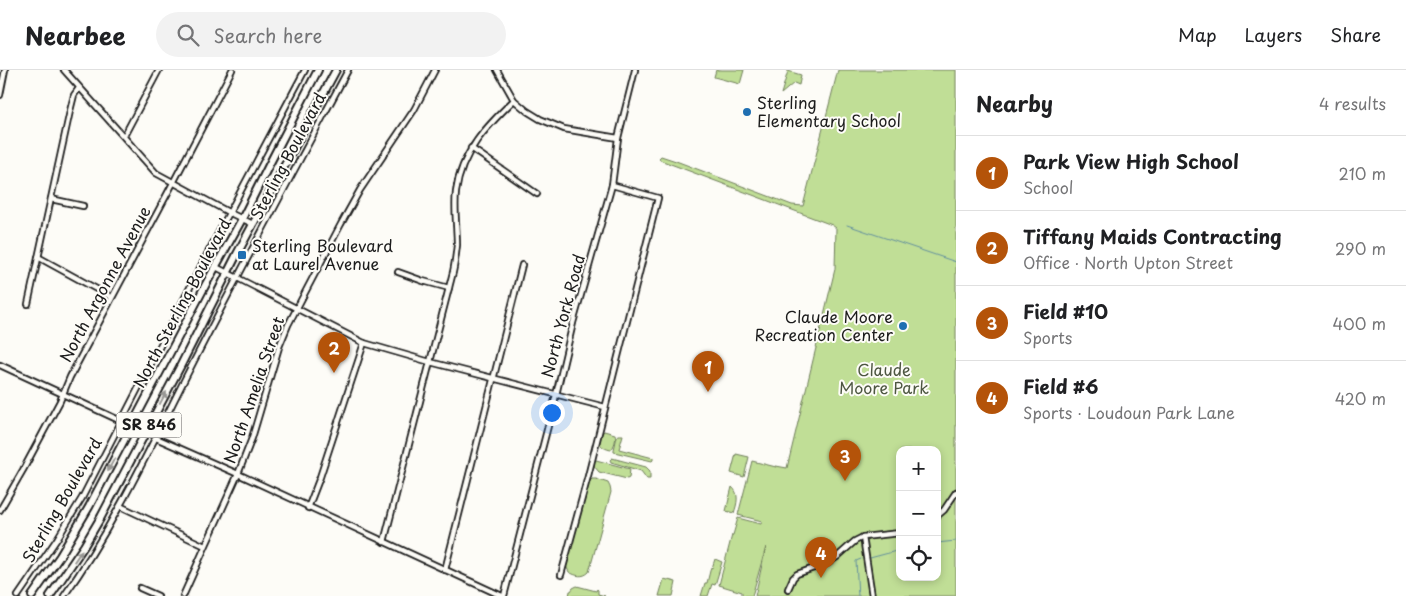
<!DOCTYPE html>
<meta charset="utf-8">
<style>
:root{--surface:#fff;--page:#f2f2f2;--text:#202124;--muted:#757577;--line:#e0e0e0;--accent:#b45309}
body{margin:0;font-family:"Playpen Sans",sans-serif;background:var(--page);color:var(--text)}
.controls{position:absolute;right:15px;bottom:15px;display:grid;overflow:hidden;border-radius:10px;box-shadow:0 2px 8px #0003}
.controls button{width:45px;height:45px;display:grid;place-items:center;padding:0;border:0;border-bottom:1px solid var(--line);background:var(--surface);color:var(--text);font:25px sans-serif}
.you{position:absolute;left:551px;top:342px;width:18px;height:18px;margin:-12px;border:4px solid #fff;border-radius:50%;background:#1a73e8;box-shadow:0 0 0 8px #1a73e833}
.badge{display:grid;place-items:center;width:32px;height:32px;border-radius:50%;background:var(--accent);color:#fff;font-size:16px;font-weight:700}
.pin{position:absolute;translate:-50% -41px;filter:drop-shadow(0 1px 2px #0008)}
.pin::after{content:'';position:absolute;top:26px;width:18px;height:15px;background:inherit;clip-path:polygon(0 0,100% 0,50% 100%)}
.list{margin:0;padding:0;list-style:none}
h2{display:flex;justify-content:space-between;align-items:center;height:65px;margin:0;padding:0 20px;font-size:21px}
h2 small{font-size:16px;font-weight:400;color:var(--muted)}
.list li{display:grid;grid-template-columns:32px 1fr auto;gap:15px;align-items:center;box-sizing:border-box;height:75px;padding:0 20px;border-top:1px solid var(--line)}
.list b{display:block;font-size:19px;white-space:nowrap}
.list p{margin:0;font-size:16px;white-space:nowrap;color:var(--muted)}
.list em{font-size:16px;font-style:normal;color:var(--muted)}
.icon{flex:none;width:28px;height:28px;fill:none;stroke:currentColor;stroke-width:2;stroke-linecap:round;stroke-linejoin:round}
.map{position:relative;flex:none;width:956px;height:526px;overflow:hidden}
header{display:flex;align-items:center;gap:30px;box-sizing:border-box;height:70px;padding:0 25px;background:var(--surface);border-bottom:1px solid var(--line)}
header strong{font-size:24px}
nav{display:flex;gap:28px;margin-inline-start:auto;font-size:18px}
.search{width:350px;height:45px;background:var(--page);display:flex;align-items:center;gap:12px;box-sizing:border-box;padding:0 18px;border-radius:28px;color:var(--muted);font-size:19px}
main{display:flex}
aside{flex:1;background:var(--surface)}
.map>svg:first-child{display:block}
.green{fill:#c0de96;stroke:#6e7d59;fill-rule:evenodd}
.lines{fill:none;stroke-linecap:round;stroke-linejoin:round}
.stream{stroke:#63909d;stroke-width:1}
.street-casing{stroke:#1c1c1c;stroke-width:8}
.primary-casing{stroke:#1c1c1c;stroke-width:10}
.street{stroke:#fdfcf7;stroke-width:4.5}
.primary{stroke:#fdfcf7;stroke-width:6}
.oneway{fill:#989794}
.poi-dot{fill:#1f6fb2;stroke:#fdfcf7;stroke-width:2}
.labels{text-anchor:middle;stroke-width:4;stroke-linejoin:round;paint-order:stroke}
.shield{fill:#fdfcf7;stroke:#605f5e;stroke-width:1}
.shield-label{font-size:15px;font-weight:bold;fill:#1c1c1c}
.poi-label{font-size:16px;fill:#1c1c1c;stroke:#fdfcf7;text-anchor:start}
.street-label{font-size:16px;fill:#1c1c1c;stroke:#fdfcf7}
.park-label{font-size:16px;fill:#4d5641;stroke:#fdfcf7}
</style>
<header>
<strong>Nearbee</strong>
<div class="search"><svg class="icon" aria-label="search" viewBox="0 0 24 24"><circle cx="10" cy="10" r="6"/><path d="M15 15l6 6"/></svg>Search here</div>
<nav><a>Map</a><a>Layers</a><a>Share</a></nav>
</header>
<main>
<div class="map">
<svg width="956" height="526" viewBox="0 0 956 526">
<rect width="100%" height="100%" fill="#fdfcf7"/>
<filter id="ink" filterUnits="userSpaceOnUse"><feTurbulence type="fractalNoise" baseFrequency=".02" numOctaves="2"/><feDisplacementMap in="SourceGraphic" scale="10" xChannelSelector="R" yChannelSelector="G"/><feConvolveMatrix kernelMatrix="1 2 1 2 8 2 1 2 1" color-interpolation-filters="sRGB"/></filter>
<g filter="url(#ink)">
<g class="green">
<path d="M716 0H744L740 14 714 7Z"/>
<path d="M838 0H956V526H755L766 477 752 526H742V522L719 515 732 465H733L738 448 761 454 762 451 738 445 752 391 776 397V396L787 398 835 199 836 158 832 155 660 90 659 88 661 86 676 91 792 135 803 136ZM900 380H937V507H900Z"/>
<path d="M788 1 801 5 799 15 794 13 781 24Z"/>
<path d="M604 361 615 364C617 368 614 377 611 380 600 378 595 371 604 361Z"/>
<path d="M619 365H623L619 379 653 388V390L652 391 614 382V380L617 366Z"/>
<path d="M736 384 749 387 744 407 731 403Z"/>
<path d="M612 388 646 397 650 401V409H647L641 401 611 392 610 390Z"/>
<path d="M596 390 630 399 629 408 627 409 599 402 594 396V391Z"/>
<path d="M592 409H596L608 413 610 417 611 422 589 502C583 508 576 506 569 502L566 496 588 413Z"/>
<path d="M732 417C740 424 737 434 734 443L726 441Z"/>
<path d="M715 489 722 492 715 515 712 514 708 526H701L705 513H707L711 497 712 498Z"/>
<path d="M664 509 676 512 673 526H659Z"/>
<path d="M577 516 596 521 597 519 598 520V524L605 526H569L570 521H571L573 518Z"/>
</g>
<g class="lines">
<g class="stream">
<path d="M847 155 956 192"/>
<path d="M937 473 956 471"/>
<path d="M870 488 900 480"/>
<path d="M858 526 856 491 861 489"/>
</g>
<g class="street-casing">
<g id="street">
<path d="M64 0 156 103 230 143 253 154"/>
<path d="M497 0 514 30 527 41 540 49 564 59 618 68"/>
<path d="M0 25 5 0"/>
<path d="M124 66 159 0"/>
<path d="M471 78 537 124"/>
<path d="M51 129 83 136"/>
<path d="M38 187 111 227"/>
<path d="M216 197 364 273 430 292 605 337"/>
<path d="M398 202 423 211 449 218"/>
<path d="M28 234 70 41 74 25 79 18"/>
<path d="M0 295 121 351"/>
<path d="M156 368 238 404 502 526"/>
<path d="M120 436 205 476"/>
<path d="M308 438 320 407 364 273"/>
<path d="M0 440 23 400 60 331 70 307 173 113 232 0"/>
<path d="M937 446 944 440 956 422"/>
<path d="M863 467 872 526"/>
<path d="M384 472 453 202C455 193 456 184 457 175 457 158 454 139 456 122 461 82 487 56 514 30"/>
<path d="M445 500 522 195"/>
<path d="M561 505 588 406 658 128 612 115"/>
<path d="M140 518 158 526"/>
<path d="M788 519 793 508 797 504 828 493 837 487 855 471 863 467 900 463"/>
<path d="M18 526 57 469 82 428 203 192 305 0"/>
<path d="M64 526C116 453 153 371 194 291 244 193 296 97 348 0"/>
<path d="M183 526 238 404 252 368 279 277 288 255 341 154 360 120 414 40 435 0"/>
<path d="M504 526 556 325 573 253 612 115 618 68 635 0"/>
</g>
</g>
<g class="primary-casing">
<g id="primary">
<path d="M32 526 60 486 89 437 206 214 242 149 271 91 318 0"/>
<path d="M50 526 84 476 101 447 181 295 237 184 336 0"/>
</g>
</g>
<use href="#street" class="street"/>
<use href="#primary" class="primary"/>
</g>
<defs><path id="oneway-solid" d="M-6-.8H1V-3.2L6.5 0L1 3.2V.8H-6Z" transform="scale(1.25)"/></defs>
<g class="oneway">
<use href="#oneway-solid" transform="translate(163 328) rotate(-62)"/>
<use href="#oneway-solid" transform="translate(111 395) rotate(118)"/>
<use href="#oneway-solid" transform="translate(78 486) rotate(-56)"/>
</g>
</g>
<g class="poi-dot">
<circle cx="747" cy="42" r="5"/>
<rect x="237" y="180" width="10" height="10" rx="2.5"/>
<circle cx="903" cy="256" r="5"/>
</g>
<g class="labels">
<rect class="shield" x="116.5" y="342.5" width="65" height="25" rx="4"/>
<g class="shield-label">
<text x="149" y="360">SR 846</text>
</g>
<g class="poi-label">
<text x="757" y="39">Sterling<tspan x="757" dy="18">Elementary School</tspan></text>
<text x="252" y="182">Sterling Boulevard<tspan x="252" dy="18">at Laurel Avenue</tspan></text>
<text x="893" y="253" text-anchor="end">Claude Moore<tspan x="893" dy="18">Recreation Center</tspan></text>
</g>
<g class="street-label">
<text transform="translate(288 86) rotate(-62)" y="6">Sterling Boulevard</text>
<text transform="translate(105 214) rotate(-62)" y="6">North Argonne Avenue</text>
<text transform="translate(182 233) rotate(-62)" y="6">North Sterling Boulevard</text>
<text transform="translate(563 246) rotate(-75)" y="6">North York Road</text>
<text transform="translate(254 320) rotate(-71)" y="6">North Amelia Street</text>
<text transform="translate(62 430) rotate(-60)" y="6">Sterling Boulevard</text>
</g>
<g class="park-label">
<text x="884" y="306">Claude<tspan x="884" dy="18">Moore Park</tspan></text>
</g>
</g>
</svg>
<div class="controls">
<button>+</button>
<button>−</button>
<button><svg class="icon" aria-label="locate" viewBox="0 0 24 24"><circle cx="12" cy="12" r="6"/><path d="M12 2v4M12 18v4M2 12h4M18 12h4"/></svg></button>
</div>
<div class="you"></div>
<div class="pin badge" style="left:708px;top:322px">1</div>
<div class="pin badge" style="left:334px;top:303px">2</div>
<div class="pin badge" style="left:845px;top:411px">3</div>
<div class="pin badge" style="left:821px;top:508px">4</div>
</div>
<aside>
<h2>Nearby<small>4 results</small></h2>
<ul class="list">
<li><span class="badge">1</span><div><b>Park View High School</b><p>School</p></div><em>210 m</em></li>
<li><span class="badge">2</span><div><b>Tiffany Maids Contracting</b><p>Office · North Upton Street</p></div><em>290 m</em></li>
<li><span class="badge">3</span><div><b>Field #10</b><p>Sports</p></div><em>400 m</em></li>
<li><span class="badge">4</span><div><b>Field #6</b><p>Sports · Loudoun Park Lane</p></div><em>420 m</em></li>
</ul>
</aside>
</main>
